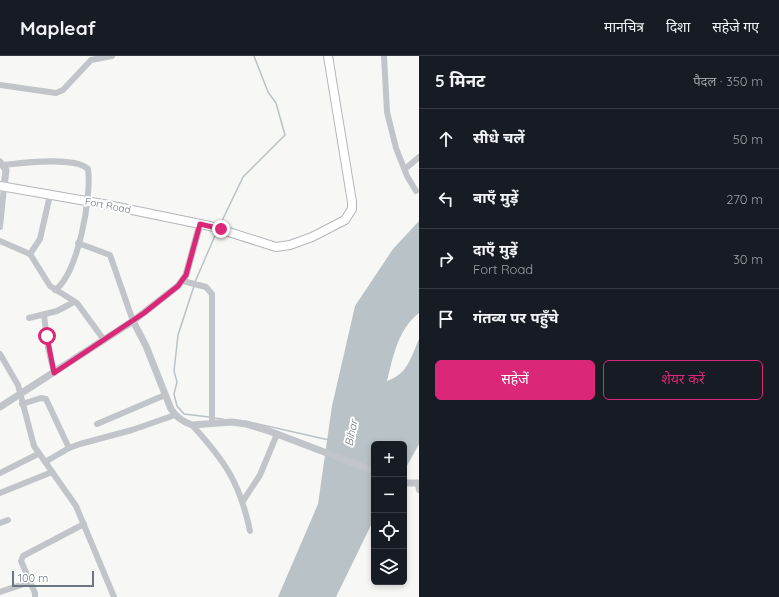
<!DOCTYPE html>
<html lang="hi">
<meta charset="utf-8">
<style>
:root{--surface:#171b24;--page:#20242c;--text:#f1f3f6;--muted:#9ea1a6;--line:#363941;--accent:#db2777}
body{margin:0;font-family:Quicksand,"Noto Sans Devanagari",sans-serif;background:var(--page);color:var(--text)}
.controls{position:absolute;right:12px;bottom:12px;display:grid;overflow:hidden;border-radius:6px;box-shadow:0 2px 6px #0003}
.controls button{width:36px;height:36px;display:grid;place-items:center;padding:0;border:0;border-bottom:1px solid var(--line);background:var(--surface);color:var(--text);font:20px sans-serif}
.scale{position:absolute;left:12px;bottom:10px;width:82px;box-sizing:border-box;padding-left:4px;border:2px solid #6a7682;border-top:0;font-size:11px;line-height:14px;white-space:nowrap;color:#6a7682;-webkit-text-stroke:3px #fff;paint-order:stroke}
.stop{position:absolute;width:12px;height:12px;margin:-9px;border:3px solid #db2777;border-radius:50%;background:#fff}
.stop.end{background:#db2777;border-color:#fff;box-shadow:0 1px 4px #0008}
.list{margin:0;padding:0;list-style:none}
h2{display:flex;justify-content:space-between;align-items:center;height:52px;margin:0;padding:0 16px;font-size:17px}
h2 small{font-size:13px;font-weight:400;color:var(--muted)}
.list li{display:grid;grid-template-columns:26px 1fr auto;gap:12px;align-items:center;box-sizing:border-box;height:60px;padding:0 16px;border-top:1px solid var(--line)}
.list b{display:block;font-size:15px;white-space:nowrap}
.list p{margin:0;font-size:13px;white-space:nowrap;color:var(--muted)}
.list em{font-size:13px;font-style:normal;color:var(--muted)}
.actions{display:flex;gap:8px;padding:12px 16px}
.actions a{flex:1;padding:9px 0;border:1px solid var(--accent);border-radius:6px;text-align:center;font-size:14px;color:var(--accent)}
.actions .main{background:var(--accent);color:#fff}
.icon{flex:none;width:22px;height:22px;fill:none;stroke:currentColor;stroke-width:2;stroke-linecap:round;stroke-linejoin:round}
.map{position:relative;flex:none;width:419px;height:541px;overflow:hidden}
header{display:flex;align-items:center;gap:24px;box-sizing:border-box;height:56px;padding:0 20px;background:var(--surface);border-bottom:1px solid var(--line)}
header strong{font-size:19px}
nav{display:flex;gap:22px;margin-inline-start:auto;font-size:14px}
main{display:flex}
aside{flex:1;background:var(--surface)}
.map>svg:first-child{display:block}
.water{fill:#b9c2c6}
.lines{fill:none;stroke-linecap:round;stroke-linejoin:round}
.stream{stroke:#b9c2c6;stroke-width:1.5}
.secondary-casing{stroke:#b2b6ba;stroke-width:10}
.minor{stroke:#c1c4c8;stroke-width:6}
.tertiary{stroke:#c1c4c8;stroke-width:7}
.secondary{stroke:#fff;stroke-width:8}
.route{stroke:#db2777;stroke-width:5}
.labels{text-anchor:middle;stroke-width:4;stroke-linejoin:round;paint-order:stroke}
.street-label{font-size:10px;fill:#6a7682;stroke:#fff}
.water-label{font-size:11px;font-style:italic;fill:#66767e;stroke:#fff}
</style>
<header>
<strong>Mapleaf</strong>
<nav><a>मानचित्र</a><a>दिशा</a><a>सहेजे गए</a></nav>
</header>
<main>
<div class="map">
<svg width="419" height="541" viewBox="0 0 419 541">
<rect width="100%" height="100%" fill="#f7f7f5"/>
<path class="water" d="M419 165V257C398 273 393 301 387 325 408 318 411 301 419 283V388L404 415V388H374V463L336 541H278L318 448 332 350 355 250 393 193Z"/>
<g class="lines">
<g class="stream">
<path d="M220 169 243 121 285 79 276 47 268 36 254 0"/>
<path d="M195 226 217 175"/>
<path d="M194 230 178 279 174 315 177 326 174 338 177 350 184 358 209 361"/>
<path d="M213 362 223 363"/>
<path d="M245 365 329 384"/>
</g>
<g class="secondary-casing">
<path id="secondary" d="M0 130 103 148 210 170 276 191 290 189 312 181 345 164 352 153V146L328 0"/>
</g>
<g class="minor">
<path d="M384 0 387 56 396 92 407 120 416 135"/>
<path d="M0 29 56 37 63 34 91 4 112 0"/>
<path d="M4 109C22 107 74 100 88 113 92 140 78 218 55 234"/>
<path d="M405 113 419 101"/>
<path d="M0 171 4 131"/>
<path d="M0 185 30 198 50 230 77 247 104 284"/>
<path d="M78 187 110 199 133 265"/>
<path d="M30 198 40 183 50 139"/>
<path d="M183 225 206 231 212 238V367"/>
<path d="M44 259 48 291 54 317"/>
<path d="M29 262 57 255 74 246"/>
<path d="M0 298 18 329 34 390 76 450 114 541"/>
<path d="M22 348 41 342 46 343 69 392"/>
<path d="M97 368 165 339"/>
<path d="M192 369C225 405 240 427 250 475"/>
<path d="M45 406 69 392 80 388 132 374 175 359"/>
<path d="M0 417 38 398"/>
<path d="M418 427 419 434"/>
<path d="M0 437 52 416"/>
<path d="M243 445 260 419 277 378"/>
<path d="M0 467 8 464"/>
<path d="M0 536 30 526"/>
<path d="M35 541V537L21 505 23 500 84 468"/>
</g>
<g class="tertiary">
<path d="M0 106 6 114 4 131"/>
<path d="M133 265 146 290 171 353C176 361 183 366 192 369L232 366 246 368 269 375 374 415"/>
<path d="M0 351 133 265 178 230 186 219 200 168"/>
<path d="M404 427H419"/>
</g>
<use href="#secondary" class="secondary"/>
</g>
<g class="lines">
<path class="route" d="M47 280 54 317 144 257 178 230 186 219 200 168 221 173"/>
</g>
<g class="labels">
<g class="street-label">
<text transform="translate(108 149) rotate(11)" y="4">Fort Road</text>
</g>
<g class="water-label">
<text transform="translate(351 377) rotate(-78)" y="4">Bihar</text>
</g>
</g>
</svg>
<div class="controls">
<button>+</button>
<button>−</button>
<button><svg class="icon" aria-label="locate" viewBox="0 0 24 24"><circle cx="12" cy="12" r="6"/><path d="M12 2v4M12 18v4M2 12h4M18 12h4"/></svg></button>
<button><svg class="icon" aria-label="layers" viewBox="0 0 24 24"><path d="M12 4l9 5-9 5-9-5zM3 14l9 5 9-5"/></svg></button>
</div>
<div class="scale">100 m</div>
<div class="stop" style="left:47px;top:280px"></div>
<div class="stop end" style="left:221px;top:173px"></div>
</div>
<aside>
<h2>5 मिनट<small>पैदल · 350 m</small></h2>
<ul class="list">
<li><svg class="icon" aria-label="ahead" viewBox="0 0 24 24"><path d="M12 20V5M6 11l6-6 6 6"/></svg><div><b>सीधे चलें</b></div><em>50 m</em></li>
<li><svg class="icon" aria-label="left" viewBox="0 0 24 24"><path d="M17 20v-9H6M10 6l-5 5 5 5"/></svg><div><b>बाएँ मुड़ें</b></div><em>270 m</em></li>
<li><svg class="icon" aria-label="right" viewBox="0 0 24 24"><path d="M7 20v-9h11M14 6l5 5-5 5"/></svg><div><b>दाएँ मुड़ें</b><p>Fort Road</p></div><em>30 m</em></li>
<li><svg class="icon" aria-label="arrive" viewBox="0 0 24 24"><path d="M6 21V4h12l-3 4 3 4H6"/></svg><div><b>गंतव्य पर पहुँचे</b></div></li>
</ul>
<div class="actions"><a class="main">सहेजें</a><a>शेयर करें</a></div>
</aside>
</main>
